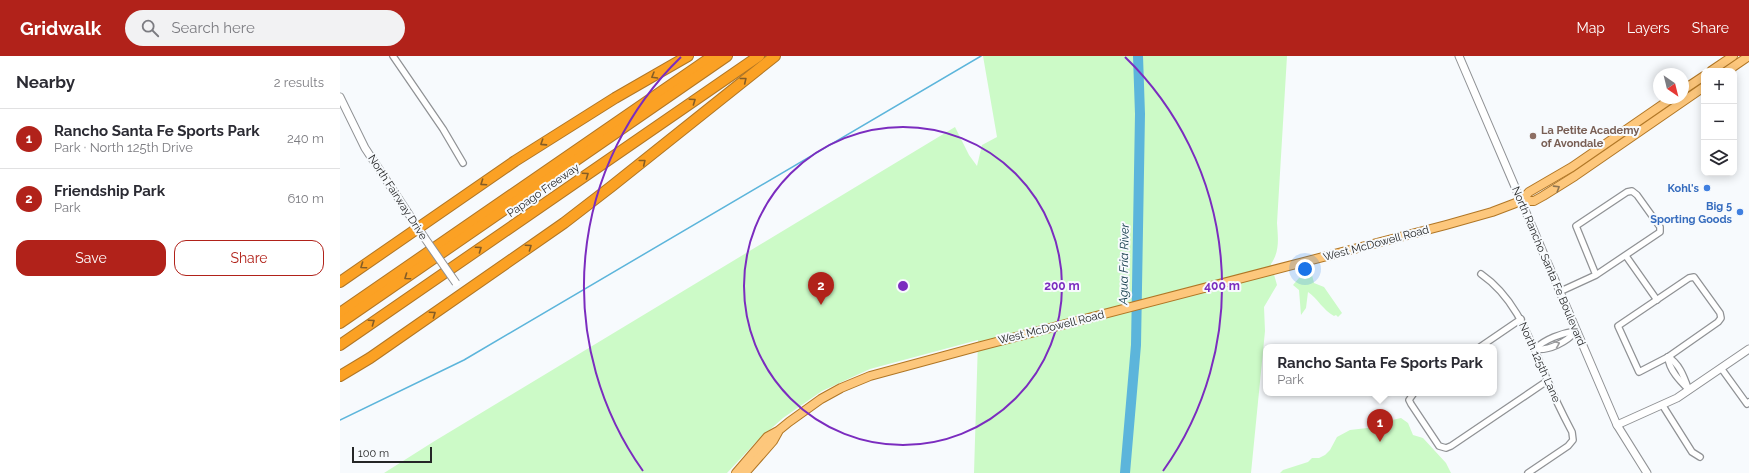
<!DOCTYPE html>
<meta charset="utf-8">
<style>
:root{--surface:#fff;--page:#f2f2f3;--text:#2b2b33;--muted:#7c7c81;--line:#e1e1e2;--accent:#b1221a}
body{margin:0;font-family:Raleway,sans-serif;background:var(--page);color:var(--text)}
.controls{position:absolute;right:12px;top:12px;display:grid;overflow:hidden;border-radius:8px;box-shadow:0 2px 10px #0003}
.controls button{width:36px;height:36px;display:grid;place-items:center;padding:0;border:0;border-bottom:1px solid var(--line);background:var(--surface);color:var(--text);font:20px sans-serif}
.compass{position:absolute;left:1313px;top:12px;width:36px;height:36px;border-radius:50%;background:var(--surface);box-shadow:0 2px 10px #0003;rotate:145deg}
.scale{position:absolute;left:12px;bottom:10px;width:80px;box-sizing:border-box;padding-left:4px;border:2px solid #252627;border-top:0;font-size:11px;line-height:14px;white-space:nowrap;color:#252627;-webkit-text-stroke:3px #f7fafd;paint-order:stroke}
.you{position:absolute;left:965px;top:213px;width:14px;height:14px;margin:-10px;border:3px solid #fff;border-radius:50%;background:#1a73e8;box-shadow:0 0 0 6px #1a73e833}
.badge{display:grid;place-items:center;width:26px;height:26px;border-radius:50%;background:var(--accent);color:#fff;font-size:13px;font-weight:700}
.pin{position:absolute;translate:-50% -33px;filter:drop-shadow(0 1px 2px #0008)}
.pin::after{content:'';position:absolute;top:21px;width:14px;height:12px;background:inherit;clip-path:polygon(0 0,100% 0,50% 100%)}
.popup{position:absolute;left:923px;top:288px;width:234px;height:52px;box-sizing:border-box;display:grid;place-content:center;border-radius:8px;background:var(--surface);filter:drop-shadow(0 1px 3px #0005);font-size:13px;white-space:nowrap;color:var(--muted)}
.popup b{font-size:15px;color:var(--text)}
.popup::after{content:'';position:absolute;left:50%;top:100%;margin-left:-8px;border:8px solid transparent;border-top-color:var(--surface)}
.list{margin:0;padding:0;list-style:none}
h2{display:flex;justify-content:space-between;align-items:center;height:52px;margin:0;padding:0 16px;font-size:17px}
h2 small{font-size:13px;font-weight:400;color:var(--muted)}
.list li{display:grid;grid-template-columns:26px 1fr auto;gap:12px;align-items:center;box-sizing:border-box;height:60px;padding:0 16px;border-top:1px solid var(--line)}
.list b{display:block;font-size:15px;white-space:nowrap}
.list p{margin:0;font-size:13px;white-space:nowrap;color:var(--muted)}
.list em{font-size:13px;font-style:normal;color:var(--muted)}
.actions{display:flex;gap:8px;padding:12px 16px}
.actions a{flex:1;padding:9px 0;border:1px solid var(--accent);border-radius:12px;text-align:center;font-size:14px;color:var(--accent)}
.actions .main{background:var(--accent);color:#fff}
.icon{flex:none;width:22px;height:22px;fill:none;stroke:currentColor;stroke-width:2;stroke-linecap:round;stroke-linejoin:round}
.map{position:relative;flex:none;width:1409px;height:417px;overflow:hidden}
header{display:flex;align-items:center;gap:24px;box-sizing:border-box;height:56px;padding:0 20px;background:var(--accent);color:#fff}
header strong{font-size:19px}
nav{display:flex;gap:22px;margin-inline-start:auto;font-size:14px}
.search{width:280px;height:36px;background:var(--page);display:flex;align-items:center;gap:10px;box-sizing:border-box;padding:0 14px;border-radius:22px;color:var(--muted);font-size:15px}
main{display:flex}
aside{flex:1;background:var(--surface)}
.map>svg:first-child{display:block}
.green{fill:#ccfac7}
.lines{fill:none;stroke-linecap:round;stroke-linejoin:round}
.stream{stroke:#5cb5db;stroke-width:1.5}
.river{stroke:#5cb5db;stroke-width:10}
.minor-casing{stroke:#909295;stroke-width:8}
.tertiary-casing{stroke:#909295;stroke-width:9}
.primary-casing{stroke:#b07625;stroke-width:10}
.motorway-casing{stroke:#b07625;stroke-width:12}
.minor{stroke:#fff;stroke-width:5.5}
.tertiary{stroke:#fff;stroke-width:7}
.primary{stroke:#fdc77c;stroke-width:8}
.motorway{stroke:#fba124;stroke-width:10}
.tertiary-bridge-casing{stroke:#909295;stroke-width:9;stroke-linecap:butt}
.tertiary-bridge{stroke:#fff;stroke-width:7}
.oneway{stroke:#855d26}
.oneway2{stroke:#917652}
.oneway3{stroke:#9d9d9e}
.ring{fill:none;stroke:#7b2cbf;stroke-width:2}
.education-dot{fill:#8d6e63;stroke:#f7fafd;stroke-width:1.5}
.shop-dot{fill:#3f7fe0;stroke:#f7fafd;stroke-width:1.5}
.labels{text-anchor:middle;stroke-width:4;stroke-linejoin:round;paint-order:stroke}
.education-label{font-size:11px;font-weight:bold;fill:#785e54;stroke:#f7fafd;text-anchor:start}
.shop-label{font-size:11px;font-weight:bold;fill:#366cbe;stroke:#f7fafd;text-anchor:end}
.street-label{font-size:11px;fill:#252627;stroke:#f7fafd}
.water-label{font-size:12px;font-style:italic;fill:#0c3545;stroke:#f7fafd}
.centre{fill:#7b2cbf;stroke:#f7fafd;stroke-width:2}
.ring-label{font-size:12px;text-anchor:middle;font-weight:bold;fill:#7b2cbf;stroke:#f7fafd;stroke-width:4;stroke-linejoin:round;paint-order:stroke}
</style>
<header>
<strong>Gridwalk</strong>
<div class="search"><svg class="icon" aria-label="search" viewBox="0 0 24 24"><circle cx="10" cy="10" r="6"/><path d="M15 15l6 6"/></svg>Search here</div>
<nav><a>Map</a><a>Layers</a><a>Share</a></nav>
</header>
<main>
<aside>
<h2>Nearby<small>2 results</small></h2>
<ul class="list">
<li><span class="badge">1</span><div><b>Rancho Santa Fe Sports Park</b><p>Park · North 125th Drive</p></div><em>240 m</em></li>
<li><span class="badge">2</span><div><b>Friendship Park</b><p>Park</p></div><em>610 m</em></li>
</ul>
<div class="actions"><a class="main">Save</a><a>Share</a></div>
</aside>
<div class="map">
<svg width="1409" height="417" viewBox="0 0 1409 417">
<rect width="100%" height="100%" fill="#f7fafd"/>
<g class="green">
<path d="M643 0H947L937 167C938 182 940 195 931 208L937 229 924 251 925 275 911 417H634L638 284 530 313 482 335 443 362 416 386 387 417H44L93 386 615 71 629 99 637 110 642 89 657 81Z"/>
<path d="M972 219 974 227 984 231 1002 257 998 261 996 259 994 260C983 254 978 243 968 236L966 252 961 259 959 234 953 229 959 222Z"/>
<path d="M1061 362 1068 367 1073 379 1083 382 1106 407 1111 417H940L943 414 968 406 972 402H979L985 399 990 394 997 381 1010 374 1036 371 1048 365Z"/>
</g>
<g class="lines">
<path class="stream" d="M0 364 124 304 641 0"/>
<path class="river" d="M785 417 796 289 800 58 798 0"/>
<g class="minor-casing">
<g id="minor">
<path d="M53 0 103 73 123 107"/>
<path d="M1286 200 1317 244"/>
<path d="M1141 218C1177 243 1190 284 1207 323 1214 341 1223 359 1232 376L1233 384 1228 390 1188 417"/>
<path d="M1354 221 1380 257 1381 262 1378 266 1328 301 1299 316 1278 270 1349 222Z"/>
<path d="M1219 236 1256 219 1320 176V171L1297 139 1292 135 1287 136 1236 170 1256 219"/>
<path d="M1140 291 1181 263"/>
<path d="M1195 293C1209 295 1227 286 1236 275"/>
<path d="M1195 293C1205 283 1222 277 1236 275"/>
<path d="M1328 301C1329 314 1340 325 1349 334"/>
<path d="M1328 301C1339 307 1344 321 1348 332"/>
<path d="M1381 312 1407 348 1409 346"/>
<path d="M1074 337 1069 344 1071 348 1099 390 1106 392 1111 390 1207 325"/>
<path d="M1323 350 1352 396 1360 401"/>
</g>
</g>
<g class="tertiary-casing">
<g id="tertiary">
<path d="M1119 0 1277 369 1307 417"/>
<path d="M0 41 25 92 84 181"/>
<path d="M1277 369 1337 342 1409 293"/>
</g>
</g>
<g class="primary-casing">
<g id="primary">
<path d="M1371 15 1393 0"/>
<path d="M1387 15 1409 0"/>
<path d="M1343 34 1364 20"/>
<path d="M1181 145 1189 136 1232 111 1332 42"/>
<path d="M396 417 427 381 438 375 449 366 481 343 501 332 530 320 637 291 1106 169 1152 156 1181 145H1194L1203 140 1235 120 1364 31"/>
<path d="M405 417 433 385 438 376"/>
</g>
</g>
<g class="motorway-casing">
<g id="motorway">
<path d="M0 226 175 105 275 42 348 0"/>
<path d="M0 257 373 0"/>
<path d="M0 267 387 0"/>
<path d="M0 289 419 0"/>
<path d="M0 320 30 302 224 167 272 130 435 0"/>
</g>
</g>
<use href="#minor" class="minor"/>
<use href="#tertiary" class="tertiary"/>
<use href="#primary" class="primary"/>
<use href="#motorway" class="motorway"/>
<g class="tertiary-bridge-casing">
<path id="tertiary-bridge" d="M84 181 116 227"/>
</g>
<use href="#tertiary-bridge" class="tertiary-bridge"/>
</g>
<defs><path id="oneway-chevron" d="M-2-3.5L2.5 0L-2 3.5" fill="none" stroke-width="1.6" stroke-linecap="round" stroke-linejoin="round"/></defs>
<g class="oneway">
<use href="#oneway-chevron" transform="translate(314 20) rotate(150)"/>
<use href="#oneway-chevron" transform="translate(404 24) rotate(-39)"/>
<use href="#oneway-chevron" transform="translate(353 45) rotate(-35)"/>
<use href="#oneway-chevron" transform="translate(203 87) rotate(147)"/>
<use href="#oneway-chevron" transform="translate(303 106) rotate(-39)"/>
<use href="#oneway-chevron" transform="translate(246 119) rotate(-35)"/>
<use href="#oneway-chevron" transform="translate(143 127) rotate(146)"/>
<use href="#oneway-chevron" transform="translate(189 191) rotate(-35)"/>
<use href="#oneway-chevron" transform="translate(139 193) rotate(-35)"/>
<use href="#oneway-chevron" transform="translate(23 210) rotate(145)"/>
<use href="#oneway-chevron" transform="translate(67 221) rotate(145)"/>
<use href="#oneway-chevron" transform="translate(93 258) rotate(-35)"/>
<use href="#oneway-chevron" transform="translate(32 266) rotate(-35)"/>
</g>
<use class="oneway2" href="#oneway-chevron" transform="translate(1217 132) rotate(-32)"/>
<use class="oneway3" href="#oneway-chevron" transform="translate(1217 288) rotate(-23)"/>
<g class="ring">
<circle cx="563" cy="230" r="159"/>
<path d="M303 415A319 319 0 0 1 341 1M785 1A319 319 0 0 1 823 415"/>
</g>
<circle class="education-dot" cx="1193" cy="80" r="4"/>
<g class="shop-dot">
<circle cx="1367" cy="132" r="4"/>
<circle cx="1400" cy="156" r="4"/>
</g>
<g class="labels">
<g class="education-label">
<text x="1201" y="78">La Petite Academy<tspan x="1201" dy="13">of Avondale</tspan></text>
</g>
<g class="shop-label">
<text x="1359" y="136">Kohl's</text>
<text x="1392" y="154">Big 5<tspan x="1392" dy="13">Sporting Goods</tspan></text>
</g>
<g class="street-label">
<text transform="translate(203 134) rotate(-35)" y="4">Papago Freeway</text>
<text transform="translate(58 141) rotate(57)" y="4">North Fairway Drive</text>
<text transform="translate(1036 187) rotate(-15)" y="4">West McDowell Road</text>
<text transform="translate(1209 210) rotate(67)" y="4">North Rancho Santa Fe Boulevard</text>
<text transform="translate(711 271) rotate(-14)" y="4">West McDowell Road</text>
<text transform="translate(1200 306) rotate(66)" y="4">North 125th Lane</text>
</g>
<g class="water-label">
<text transform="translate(784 208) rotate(-89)" y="4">Agua Fria River</text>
</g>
</g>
<circle cx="563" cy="230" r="6" class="centre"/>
<g class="ring-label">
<text x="722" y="234">200 m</text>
<text x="882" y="234">400 m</text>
</g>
</svg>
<div class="controls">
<button>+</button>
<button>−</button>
<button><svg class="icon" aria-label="layers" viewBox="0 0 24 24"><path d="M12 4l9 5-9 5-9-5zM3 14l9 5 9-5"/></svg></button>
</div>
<svg class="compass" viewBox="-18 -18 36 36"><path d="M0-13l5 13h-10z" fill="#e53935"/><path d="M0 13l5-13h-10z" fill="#7c7c81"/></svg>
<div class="scale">100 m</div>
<div class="you"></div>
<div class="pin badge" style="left:1040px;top:386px">1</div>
<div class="popup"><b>Rancho Santa Fe Sports Park</b>Park</div>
<div class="pin badge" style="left:481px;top:249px">2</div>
</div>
</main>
